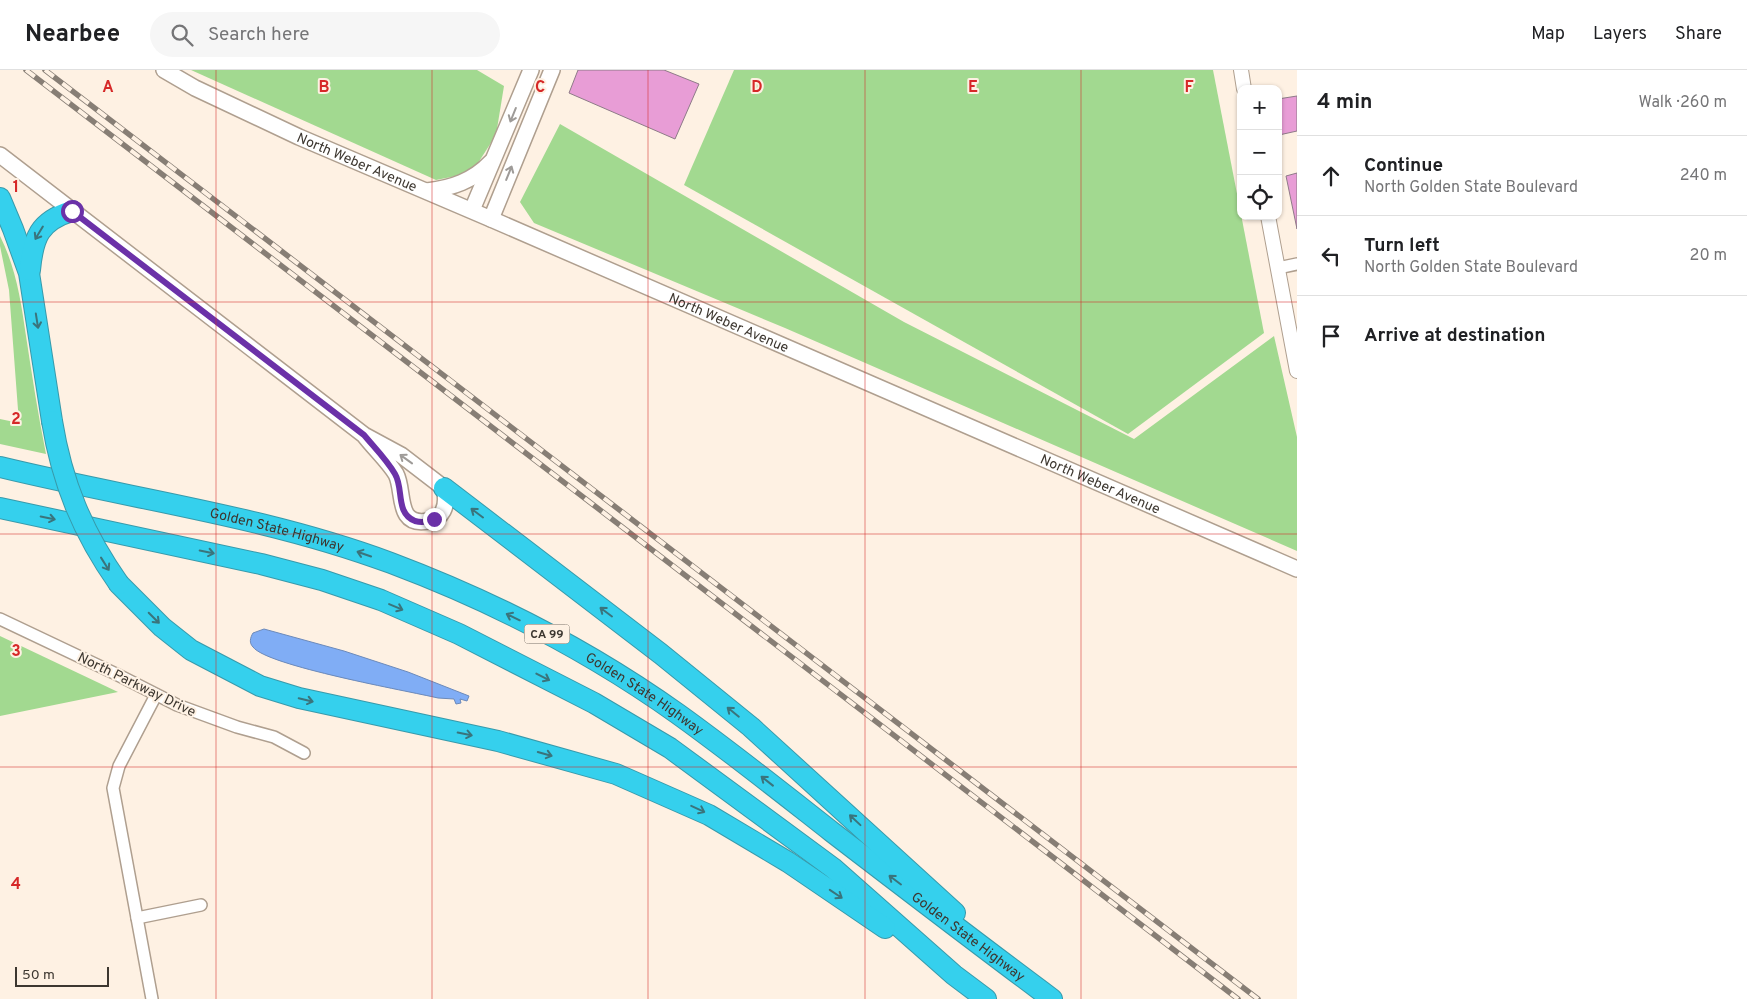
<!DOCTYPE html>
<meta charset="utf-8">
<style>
:root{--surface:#fff;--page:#f6f6f6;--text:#202124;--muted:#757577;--line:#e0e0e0}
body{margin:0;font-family:Overpass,sans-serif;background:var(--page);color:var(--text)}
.controls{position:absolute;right:15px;top:15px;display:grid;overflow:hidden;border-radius:10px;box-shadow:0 1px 4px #0004}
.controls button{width:45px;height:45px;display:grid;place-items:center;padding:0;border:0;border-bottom:1px solid var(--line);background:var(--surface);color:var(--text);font:25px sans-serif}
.scale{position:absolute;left:15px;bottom:12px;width:94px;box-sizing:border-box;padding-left:5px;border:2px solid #3d3730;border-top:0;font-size:14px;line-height:18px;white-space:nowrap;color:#3d3730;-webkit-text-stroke:4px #fef1e3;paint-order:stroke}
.stop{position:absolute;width:15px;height:15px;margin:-11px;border:4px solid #6b31a8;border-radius:50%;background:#fff}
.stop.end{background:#6b31a8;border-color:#fff;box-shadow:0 1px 5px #0008}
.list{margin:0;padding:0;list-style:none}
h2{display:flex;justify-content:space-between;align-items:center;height:65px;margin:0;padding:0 20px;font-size:21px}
h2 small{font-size:16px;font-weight:400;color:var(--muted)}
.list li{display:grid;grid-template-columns:32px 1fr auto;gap:15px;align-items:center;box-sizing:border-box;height:80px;padding:0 20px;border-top:1px solid var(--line)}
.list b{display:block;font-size:19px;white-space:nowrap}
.list p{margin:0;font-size:16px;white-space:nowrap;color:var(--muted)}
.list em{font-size:16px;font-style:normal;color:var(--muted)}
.icon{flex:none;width:28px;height:28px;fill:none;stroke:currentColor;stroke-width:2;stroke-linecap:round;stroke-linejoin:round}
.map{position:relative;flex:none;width:1297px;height:929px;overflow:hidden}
header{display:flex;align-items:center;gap:30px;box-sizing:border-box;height:70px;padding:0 25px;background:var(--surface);border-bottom:1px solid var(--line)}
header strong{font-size:24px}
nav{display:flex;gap:28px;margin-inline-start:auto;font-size:18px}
.search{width:350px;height:45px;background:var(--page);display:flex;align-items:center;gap:12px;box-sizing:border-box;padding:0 18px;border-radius:28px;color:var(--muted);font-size:19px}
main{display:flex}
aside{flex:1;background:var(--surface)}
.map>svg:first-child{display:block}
.green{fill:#a2d990}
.water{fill:#80adf5;stroke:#6c8aba}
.building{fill:#e89dd6;stroke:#8e7b88}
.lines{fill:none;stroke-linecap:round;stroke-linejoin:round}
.minor-casing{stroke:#af9f8f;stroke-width:14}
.tertiary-casing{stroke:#af9f8f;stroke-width:16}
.secondary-casing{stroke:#af9f8f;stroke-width:18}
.motorway-casing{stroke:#389aab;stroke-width:22}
.minor{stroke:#fff;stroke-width:11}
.tertiary{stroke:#fff;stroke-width:14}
.secondary{stroke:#fff;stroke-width:15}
.motorway{stroke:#35d0ed;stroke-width:20}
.rail-casing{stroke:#877e75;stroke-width:5.5}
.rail{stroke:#fef1e3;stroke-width:4;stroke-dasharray:11;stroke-linecap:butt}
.motorway-bridge-casing{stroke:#389aab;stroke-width:22;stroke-linecap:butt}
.motorway-bridge{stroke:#35d0ed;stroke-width:20}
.oneway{stroke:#9e9b98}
.oneway2{stroke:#3a747c}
.route{stroke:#6b31a8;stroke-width:6}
.grid{fill:none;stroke:#d62828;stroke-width:1;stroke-opacity:0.55}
.labels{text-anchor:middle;stroke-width:4;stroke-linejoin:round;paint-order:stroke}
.shield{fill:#fef1e3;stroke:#776f66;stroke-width:1}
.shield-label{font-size:12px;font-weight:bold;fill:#3d3730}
.street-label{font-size:14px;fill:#3d3730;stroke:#fef1e3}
.grid-label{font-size:16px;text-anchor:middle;font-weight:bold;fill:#d62828;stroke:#fef1e3;stroke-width:4;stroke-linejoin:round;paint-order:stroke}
</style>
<header>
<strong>Nearbee</strong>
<div class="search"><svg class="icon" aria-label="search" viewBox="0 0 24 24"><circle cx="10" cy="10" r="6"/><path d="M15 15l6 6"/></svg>Search here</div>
<nav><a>Map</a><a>Layers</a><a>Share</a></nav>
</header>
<main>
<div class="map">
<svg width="1297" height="929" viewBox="0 0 1297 929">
<rect width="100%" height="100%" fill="#fef1e3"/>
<g class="green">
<path d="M191 0H477L504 16 496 65 478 93 461 105 436 110Z"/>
<path d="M734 0H1213L1264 263 1128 364 684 115Z"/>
<path d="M560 54 904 252 1134 369 1274 266 1297 367V481L785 258 534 153 520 132Z"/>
<path d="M0 166C16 198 21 231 26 266 32 305 38 345 46 384L0 374V349L19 353 9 220 0 176Z"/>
<path d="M0 566 118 622 0 646Z"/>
</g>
<path class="water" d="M264 559 344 581 408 602 469 626 467 631 460 629 461 633 456 634 454 629 438 628C408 621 267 596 253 577 249 573 250 568 253 563Z"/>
<g class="building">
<path d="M578 0H664L699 14 675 69 569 23Z"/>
<path d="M1297 26V61L1279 65 1278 29Z"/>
<path d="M1297 103V159L1286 106Z"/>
</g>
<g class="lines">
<g class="minor-casing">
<g id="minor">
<path d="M1278 198 1297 194"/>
<path d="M0 549 116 604 177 635 237 657 274 667 304 683"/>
<path d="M137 848 201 835"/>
<path d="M152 929 113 718 119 696 156 625"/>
</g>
</g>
<g class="tertiary-casing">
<g id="tertiary">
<path d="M1241 0 1244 19"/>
<path d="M1268 146 1297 301"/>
</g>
</g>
<g class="secondary-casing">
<g id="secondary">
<path id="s1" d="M164 0 195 18 299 67 491 149 1297 499"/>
<path d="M0 85 364 365 401 385 444 418C446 426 447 433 443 441 440 447 434 450 428 451 395 457 405 421 396 404 388 391 373 377 364 365"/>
<path d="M427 121C452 118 473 111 491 92"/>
<path d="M472 140 531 0"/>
<path d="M491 149 552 0"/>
</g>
</g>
<g class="motorway-casing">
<g id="motorway">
<path d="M0 128 13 159 29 203 52 351"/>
<path d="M30 200C33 168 39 151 72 141"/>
<path id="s2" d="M0 397C131 429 265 446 391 493 492 531 591 582 678 644 731 682 781 722 832 762 905 818 978 874 1052 929"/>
<path d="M444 418 661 584 751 657 955 843"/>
<path d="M0 438 261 494 322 510 381 530 459 564 594 633 670 678 833 798 954 905 986 929"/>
<path d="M119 514 162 557 191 580 260 616 299 628 498 671 616 704 709 745 788 792 885 858"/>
</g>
</g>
<use href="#minor" class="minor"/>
<use href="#tertiary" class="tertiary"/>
<use href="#secondary" class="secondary"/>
<use href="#motorway" class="motorway"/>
<g class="rail-casing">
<g id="rail">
<path d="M26 0 1238 929"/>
<path d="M45 0 1258 929"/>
</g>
</g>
<use href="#rail" class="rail"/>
<g class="motorway-bridge-casing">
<path id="motorway-bridge" d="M52 351C62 413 83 463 119 514"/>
</g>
<use href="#motorway-bridge" class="motorway-bridge"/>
</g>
<defs><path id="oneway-shaft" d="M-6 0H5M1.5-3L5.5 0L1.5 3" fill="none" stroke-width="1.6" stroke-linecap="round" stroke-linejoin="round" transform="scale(1.25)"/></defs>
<g class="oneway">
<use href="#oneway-shaft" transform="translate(513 45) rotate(112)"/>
<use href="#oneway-shaft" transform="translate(509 103) rotate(-68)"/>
<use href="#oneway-shaft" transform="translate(406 389) rotate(-144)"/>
</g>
<g class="oneway2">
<use href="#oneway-shaft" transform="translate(39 163) rotate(121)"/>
<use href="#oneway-shaft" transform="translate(37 251) rotate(81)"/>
<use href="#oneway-shaft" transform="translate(477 443) rotate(-143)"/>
<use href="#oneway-shaft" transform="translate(48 448) rotate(12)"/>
<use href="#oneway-shaft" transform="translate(207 482) rotate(12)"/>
<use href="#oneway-shaft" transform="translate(364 484) rotate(-161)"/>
<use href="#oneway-shaft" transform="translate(105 494) rotate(58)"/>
<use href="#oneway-shaft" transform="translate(396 537) rotate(23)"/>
<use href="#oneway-shaft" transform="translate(606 542) rotate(-143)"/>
<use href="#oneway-shaft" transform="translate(513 547) rotate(-154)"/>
<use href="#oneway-shaft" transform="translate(154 548) rotate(45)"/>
<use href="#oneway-shaft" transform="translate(543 607) rotate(27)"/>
<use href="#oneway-shaft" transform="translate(306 630) rotate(13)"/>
<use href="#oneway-shaft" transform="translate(733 642) rotate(-141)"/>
<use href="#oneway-shaft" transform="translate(465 664) rotate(11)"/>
<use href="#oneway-shaft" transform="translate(545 684) rotate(16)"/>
<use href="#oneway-shaft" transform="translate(767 711) rotate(-142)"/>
<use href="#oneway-shaft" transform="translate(698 739) rotate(25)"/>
<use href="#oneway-shaft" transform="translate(855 750) rotate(-137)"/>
<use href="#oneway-shaft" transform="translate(895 810) rotate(-143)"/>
<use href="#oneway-shaft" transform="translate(836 824) rotate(34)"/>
</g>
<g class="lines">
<path class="route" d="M72 141 364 365C374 377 387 390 395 404 404 419 395 443 415 451 422 453 428 452 434 449"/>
</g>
<path class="grid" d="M216 0V929M432 0V929M648 0V929M865 0V929M1081 0V929M0 232H1297M0 464H1297M0 697H1297"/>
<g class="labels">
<rect class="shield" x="524.5" y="554.5" width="45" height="19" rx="4"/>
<g class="shield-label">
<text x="547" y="568">CA 99</text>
</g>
<g class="street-label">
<text dy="5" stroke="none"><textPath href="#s1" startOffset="214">North Weber Avenue</textPath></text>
<text dy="5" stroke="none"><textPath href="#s1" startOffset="619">North Weber Avenue</textPath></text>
<text dy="5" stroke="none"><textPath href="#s1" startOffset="1024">North Weber Avenue</textPath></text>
<text dy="5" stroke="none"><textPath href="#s2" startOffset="284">Golden State Highway</textPath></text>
<text transform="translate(137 614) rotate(26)" y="5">North Parkway Drive</text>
<text dy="5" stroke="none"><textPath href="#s2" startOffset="689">Golden State Highway</textPath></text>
<text dy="5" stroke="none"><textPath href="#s2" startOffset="1094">Golden State Highway</textPath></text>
</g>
</g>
<g class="grid-label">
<text x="108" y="22">A</text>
<text x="324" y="22">B</text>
<text x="540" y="22">C</text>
<text x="757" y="22">D</text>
<text x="973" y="22">E</text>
<text x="1189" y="22">F</text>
<text x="16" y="122">1</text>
<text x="16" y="354">2</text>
<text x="16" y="586">3</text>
<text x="16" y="819">4</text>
</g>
</svg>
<div class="controls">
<button>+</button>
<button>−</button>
<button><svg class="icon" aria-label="locate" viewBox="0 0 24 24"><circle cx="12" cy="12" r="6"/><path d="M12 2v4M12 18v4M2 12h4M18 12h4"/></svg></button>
</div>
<div class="scale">50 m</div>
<div class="stop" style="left:72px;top:141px"></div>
<div class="stop end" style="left:434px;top:449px"></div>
</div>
<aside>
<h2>4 min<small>Walk · 260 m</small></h2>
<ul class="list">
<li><svg class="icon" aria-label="ahead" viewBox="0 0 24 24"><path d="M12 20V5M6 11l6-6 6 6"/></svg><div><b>Continue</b><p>North Golden State Boulevard</p></div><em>240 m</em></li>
<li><svg class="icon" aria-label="left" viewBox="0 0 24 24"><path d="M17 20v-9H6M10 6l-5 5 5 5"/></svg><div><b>Turn left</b><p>North Golden State Boulevard</p></div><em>20 m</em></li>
<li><svg class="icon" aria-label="arrive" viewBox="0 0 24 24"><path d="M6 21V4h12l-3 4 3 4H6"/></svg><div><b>Arrive at destination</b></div></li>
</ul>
</aside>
</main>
